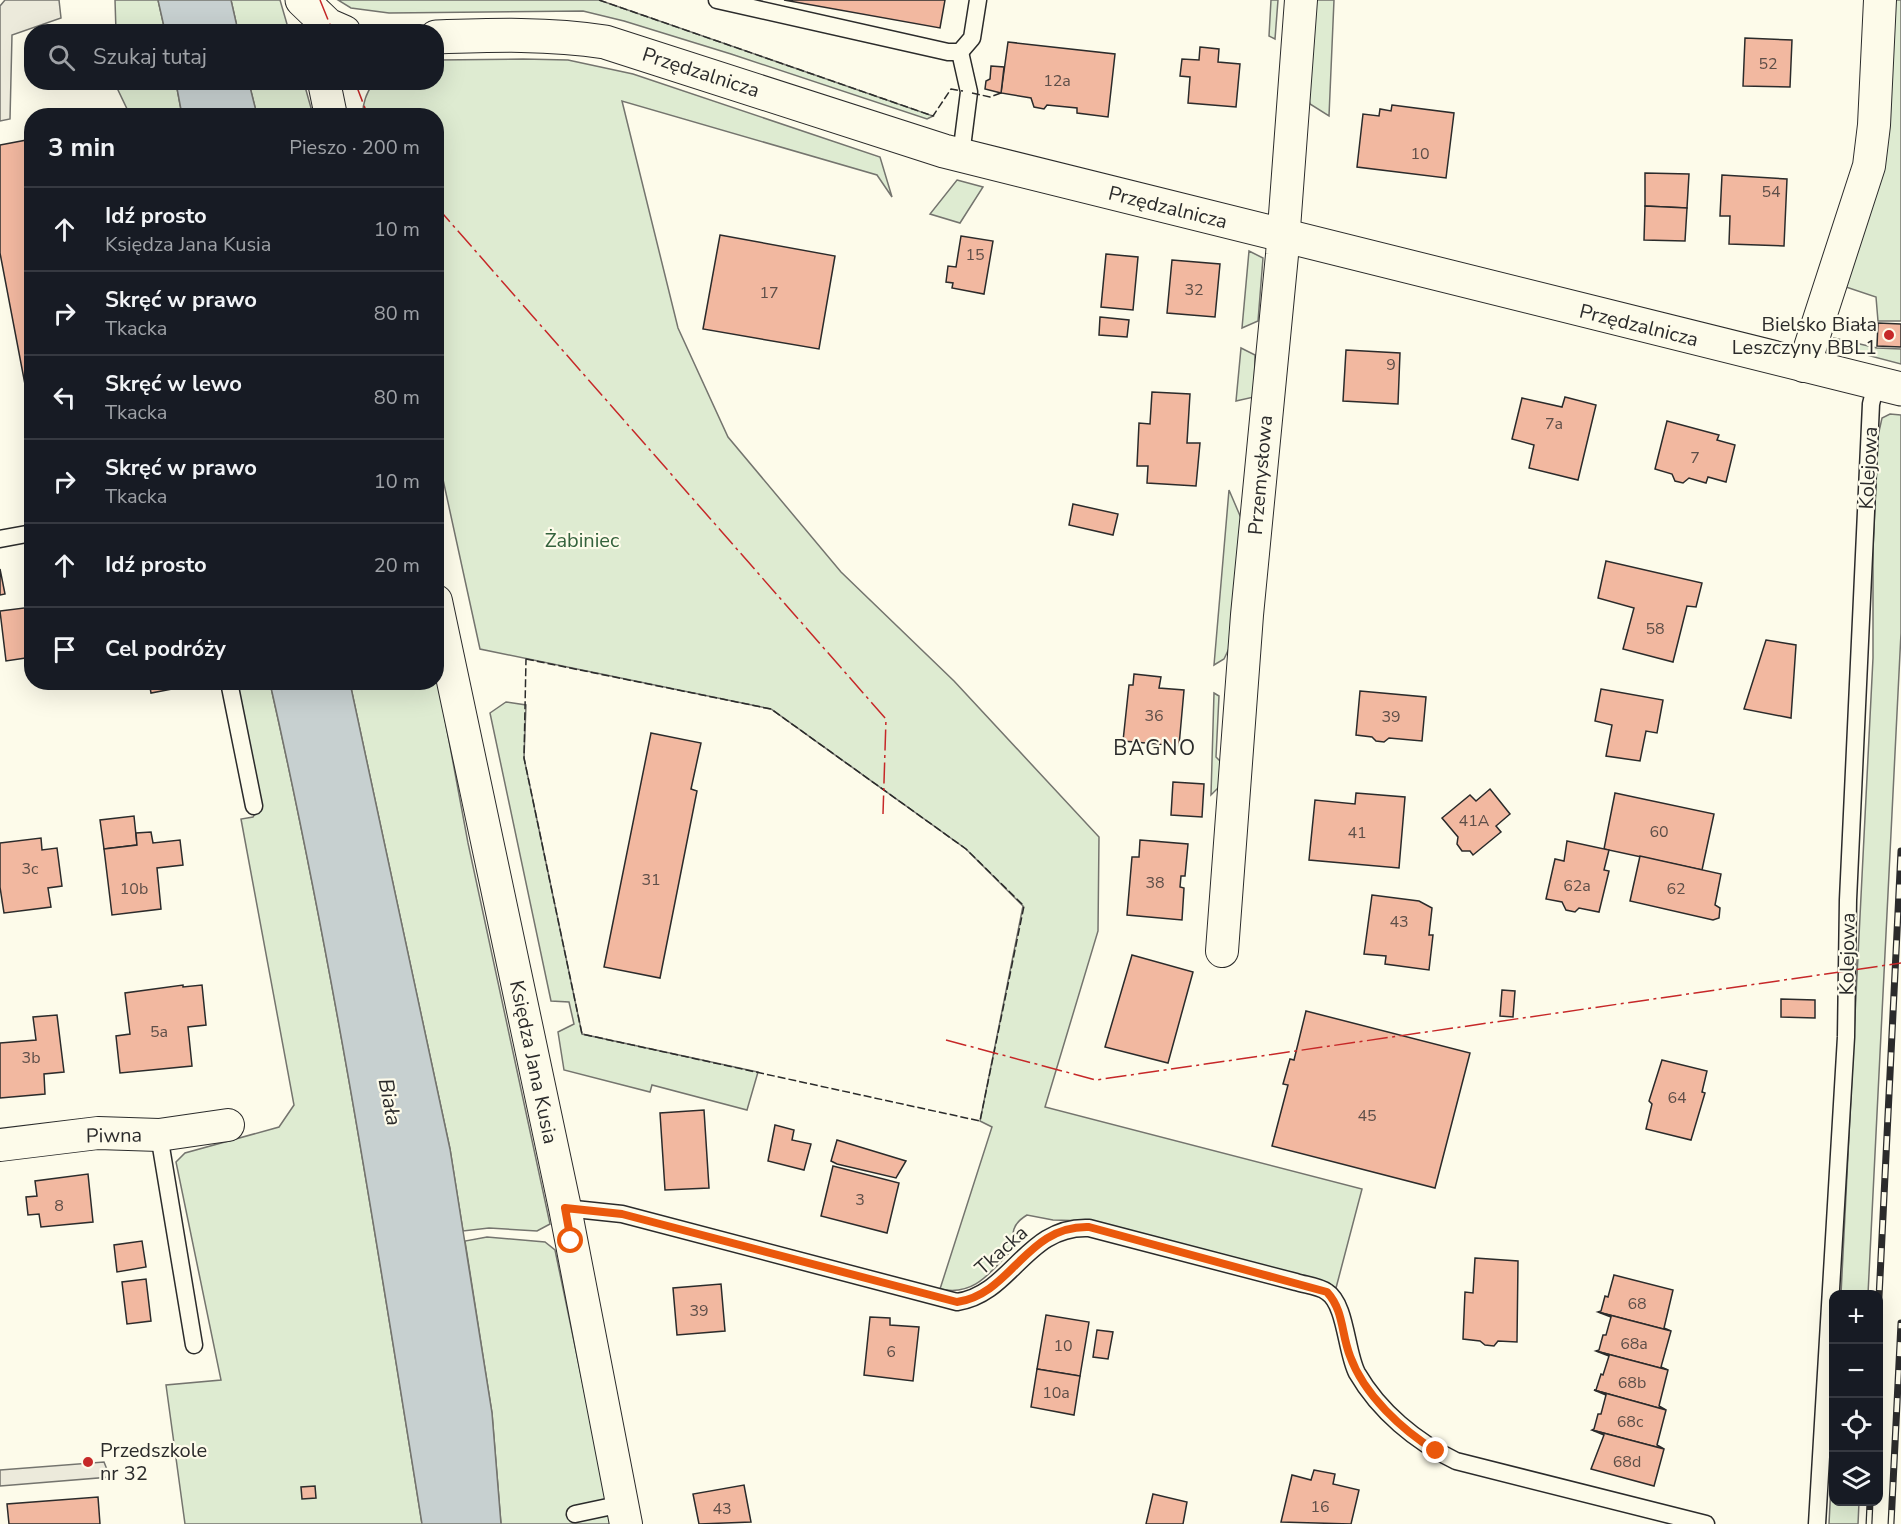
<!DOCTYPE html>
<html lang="pl">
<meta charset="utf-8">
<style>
:root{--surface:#171b24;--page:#20242c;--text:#f1f3f6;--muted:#9ea1a6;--line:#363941}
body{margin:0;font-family:"Nunito Sans",sans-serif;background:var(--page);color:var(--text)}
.controls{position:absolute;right:18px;bottom:18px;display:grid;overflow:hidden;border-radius:12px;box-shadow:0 6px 24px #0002}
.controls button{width:54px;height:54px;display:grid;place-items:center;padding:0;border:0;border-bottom:2px solid var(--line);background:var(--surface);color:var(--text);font:30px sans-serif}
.stop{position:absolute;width:18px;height:18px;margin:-14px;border:4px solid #ea580c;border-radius:50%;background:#fff}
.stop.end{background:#ea580c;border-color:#fff;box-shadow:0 2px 6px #0008}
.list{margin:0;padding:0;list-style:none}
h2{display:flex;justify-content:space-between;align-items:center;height:78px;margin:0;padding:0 24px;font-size:26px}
h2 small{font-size:20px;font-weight:400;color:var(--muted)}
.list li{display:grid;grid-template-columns:39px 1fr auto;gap:18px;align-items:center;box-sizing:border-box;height:84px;padding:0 24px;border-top:2px solid var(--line)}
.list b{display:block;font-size:22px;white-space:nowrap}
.list p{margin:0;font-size:20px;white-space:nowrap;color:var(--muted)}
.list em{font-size:20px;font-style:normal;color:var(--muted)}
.icon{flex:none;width:33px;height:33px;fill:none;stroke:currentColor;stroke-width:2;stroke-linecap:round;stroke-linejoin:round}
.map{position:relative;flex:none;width:1901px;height:1524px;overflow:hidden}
.search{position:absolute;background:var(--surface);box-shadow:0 6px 24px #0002;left:24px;top:24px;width:420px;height:66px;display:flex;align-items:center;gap:15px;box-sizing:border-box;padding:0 21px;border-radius:24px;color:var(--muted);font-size:22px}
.panel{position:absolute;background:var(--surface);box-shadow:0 6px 24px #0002;left:24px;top:108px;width:420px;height:582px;border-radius:24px}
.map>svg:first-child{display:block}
.green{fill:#deebd1;stroke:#74746e;stroke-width:1.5}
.parking{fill:#eceadb;stroke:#74746e;stroke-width:1.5}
.water{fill:#c7d0d0;stroke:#74746e;stroke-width:1.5}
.building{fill:#f2b8a0;stroke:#2b2b2b;stroke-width:1.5}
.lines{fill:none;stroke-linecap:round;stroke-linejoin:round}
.service-casing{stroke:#2b2b2b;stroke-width:19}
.minor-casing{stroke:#2b2b2b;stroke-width:34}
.tertiary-casing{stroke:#2b2b2b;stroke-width:35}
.service{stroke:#fdfbea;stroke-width:16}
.minor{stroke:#fdfbea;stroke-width:32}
.tertiary{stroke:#fdfbea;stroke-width:33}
.rail-casing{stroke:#2b2b2b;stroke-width:7}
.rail{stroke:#fdfbea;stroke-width:4.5;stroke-dasharray:14;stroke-linecap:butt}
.fence{stroke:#2b2b2b;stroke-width:1.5;stroke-dasharray:8 3;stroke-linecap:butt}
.power{stroke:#c62828;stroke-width:1.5;stroke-dasharray:21 4.5 3 4.5;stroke-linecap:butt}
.route{stroke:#ea580c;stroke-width:8}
.poi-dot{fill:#c62828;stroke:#fdfbea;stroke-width:2}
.labels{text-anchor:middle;stroke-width:4.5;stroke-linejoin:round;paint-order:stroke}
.number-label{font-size:16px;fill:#5d4e48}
.street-label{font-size:20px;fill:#2b2b2b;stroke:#fdfbea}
.poi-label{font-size:20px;fill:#2b2b2b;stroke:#fdfbea;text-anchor:end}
.park-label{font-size:20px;fill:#34623c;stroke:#fdfbea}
.neighbourhood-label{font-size:21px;letter-spacing:1.5px;fill:#2b2b2b;stroke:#fdfbea}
.water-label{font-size:21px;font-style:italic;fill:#2b2b2b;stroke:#fdfbea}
</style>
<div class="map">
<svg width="1901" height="1524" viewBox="0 0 1901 1524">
<rect width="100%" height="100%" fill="#fdfbea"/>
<g class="green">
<path d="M115 0H158L165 31H116Z"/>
<path d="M231 0H280L289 31H238Z"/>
<path d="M338 0H599L933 116 927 119 731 54 624 21 583 11 389 13 351 8Z"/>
<path d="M1271 0H1278L1275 39 1269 36Z"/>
<path d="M1313 0H1334L1329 116 1310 104 1306 88Z"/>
<path d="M1890 0H1901V321H1878L1876 297 1843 286Z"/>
<path d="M523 59 568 60 633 74 880 157 892 197 877 175 622 101 678 328 728 437 841 572 954 681 1099 837 1098 931 1045 1107 1362 1189 1336 1288 1326 1282 1088 1221 1053 1220 1027 1215C1012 1224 1012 1232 1013 1249 991 1271 975 1297 940 1289L992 1127 980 1121 1023 906 966 849 771 709 480 649 437 452 436 116H363C362 103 367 93 373 83L436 82 437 60Z"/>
<path d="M118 83H176L182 115H130L118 90Z"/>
<path d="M249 83H304L313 115H257Z"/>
<path d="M957 180 983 187 960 223 930 214Z"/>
<path d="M1249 251 1263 258 1258 321 1242 328Z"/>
<path d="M1834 338 1877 348 1901 349V364L1836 347Z"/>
<path d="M1241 348 1255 355 1254 397 1236 401Z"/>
<path d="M1890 414 1901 415V633L1868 1294H1841L1873 658V549L1878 436 1882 418Z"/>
<path d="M1229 490 1241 518 1233 640 1224 659 1214 665Z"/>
<path d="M437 676 468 843 550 1224 537 1231 489 1228 463 1231 450 1149 350 683 436 682Z"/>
<path d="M237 683H270C333 961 377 1243 422 1524H185L166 1385 221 1380 176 1162 185 1153 279 1127 294 1105 241 819 253 817 260 805Z"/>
<path d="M1214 693 1219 696 1216 757 1223 764V783L1211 795Z"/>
<path d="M506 702 526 705 524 758 582 1034 758 1072 747 1110 652 1085 650 1092 564 1070 558 1032 574 1024 569 1002 551 1001 490 713Z"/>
<path d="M487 1237 545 1242 555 1250 612 1524H501L492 1413 465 1241Z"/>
<path d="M1833 1446 1834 1502H1859L1858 1524H1829Z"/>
</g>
<g class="parking">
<path d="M5 0H59L61 18 12 35 10 119 0 121V6Z"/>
<path d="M104 1462 110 1477 0 1486V1470Z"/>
</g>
<g class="water">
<path d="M158 0H231L238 31H165Z"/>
<path d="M176 83H249L257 115H182Z"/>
<path d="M270 683H350L450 1149 492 1413 501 1524H422C377 1243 333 961 270 683Z"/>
</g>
<g class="building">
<path d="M784 0H945L940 28Z"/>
<path d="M1745 38 1792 40 1790 87 1743 86Z"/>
<path d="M1008 42 1115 54 1108 117 1077 113V108L1047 105 1044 109 1034 107 1031 98 1001 93Z"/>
<path d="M1200 47 1219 49 1218 62 1240 64 1236 107 1188 103 1190 77 1180 76 1182 59 1199 60Z"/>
<path d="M991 66 1004 67 1001 93 985 89 986 81 990 79Z"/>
<path d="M1392 105 1454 113 1446 178 1357 167 1363 114 1379 116 1380 109 1391 111Z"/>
<path d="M32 139V416H31L0 253V145Z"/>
<path d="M1645 173 1689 174 1687 208 1645 206Z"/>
<path d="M1722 175 1787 179 1784 246 1729 244 1730 216H1720Z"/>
<path d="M1645 206 1687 208 1685 241 1644 240Z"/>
<path d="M720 235 835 256 819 349 703 329Z"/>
<path d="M961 236 993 241 984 294 952 288 953 283 946 282 948 266 956 267Z"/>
<path d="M1106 254 1138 257 1133 310 1101 307Z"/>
<path d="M1172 260 1220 264 1215 317 1167 313Z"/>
<path d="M1100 317 1129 320 1127 337 1099 335Z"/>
<path d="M1878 323 1901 324V347L1877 346Z"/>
<path d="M1346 350 1400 353 1398 404 1343 401Z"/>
<path d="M1152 392 1190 394 1187 443H1200L1196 486 1147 483 1148 466H1137L1139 423 1150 424Z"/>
<path d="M1565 397 1596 405 1578 480 1529 468 1534 445 1512 439 1522 398 1562 407Z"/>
<path d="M1667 421 1719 435 1717 440 1735 445 1726 482 1708 477 1706 483 1689 478 1683 483 1675 481 1672 474 1655 469Z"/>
<path d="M1073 504 1118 514 1113 535 1069 525Z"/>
<path d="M1606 561 1702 583 1696 607 1687 606 1673 662 1623 649 1634 608 1598 598Z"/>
<path d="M0 569 5 594 0 595Z"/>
<path d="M32 607V657L6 661 0 611Z"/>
<path d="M1766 640 1796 645 1791 718 1744 709Z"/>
<path d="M1134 674 1161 677 1159 688 1184 690 1179 746 1123 741 1129 685H1133Z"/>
<path d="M149 682H182L183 687 151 693Z"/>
<path d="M1601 689 1663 700 1657 733 1646 731 1640 761 1606 756 1612 725 1595 721Z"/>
<path d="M1360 691 1426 697 1422 741 1389 738 1384 742 1376 741 1372 737 1356 735Z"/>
<path d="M651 733 701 743 691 789 697 791 660 978 604 967Z"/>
<path d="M1173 782 1204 784 1202 817 1171 815Z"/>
<path d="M1490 789 1510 814 1496 826 1501 832 1473 855 1470 851H1462L1457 844 1458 837 1442 818 1470 795 1476 801Z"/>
<path d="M1356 793 1405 797 1399 868 1309 860 1315 800 1355 804Z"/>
<path d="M1615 793 1714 814 1702 870 1604 849Z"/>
<path d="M134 816 137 845 104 849 100 820Z"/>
<path d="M151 832 153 843 180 840 183 865 157 868 161 909 112 915 104 849 137 845 136 833Z"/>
<path d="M41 838 42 850 57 848 62 886 48 888 51 907 4 913 0 887V843Z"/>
<path d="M1140 840 1188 844 1185 876H1181L1180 887 1184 888 1182 920 1127 915 1132 857H1139Z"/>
<path d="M1567 841 1609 850 1604 870 1609 871 1599 912 1579 908 1575 912 1566 910 1562 902 1546 899 1555 859 1564 861Z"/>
<path d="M1640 856 1721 874 1715 905 1720 908 1719 918 1713 920 1630 901Z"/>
<path d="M1372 895 1419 901 1432 908 1429 935H1433L1429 970 1385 964 1386 956 1364 954Z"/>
<path d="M1132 955 1193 972 1168 1063 1105 1047Z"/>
<path d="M183 985V987L202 985 206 1025 188 1027 192 1066 120 1073 116 1036 130 1034 125 993Z"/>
<path d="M1502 990 1515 991 1513 1017 1500 1016Z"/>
<path d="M1781 999 1815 1000V1018L1781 1017Z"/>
<path d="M1306 1011 1470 1053 1435 1188 1272 1146 1288 1085 1283 1084 1290 1059 1294 1060Z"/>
<path d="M57 1015 64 1072 44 1074 45 1094 0 1098V1043L36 1040 33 1017Z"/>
<path d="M1662 1060 1707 1071 1702 1092 1705 1093 1691 1140 1646 1129 1652 1104 1649 1101Z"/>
<path d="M704 1110 709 1188 665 1190 660 1113Z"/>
<path d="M775 1125 794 1130 792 1140 811 1144 804 1170 768 1161Z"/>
<path d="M837 1140 906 1161 896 1178 837 1164 831 1161Z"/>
<path d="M833 1166 899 1183 887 1233 821 1216Z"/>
<path d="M88 1174 93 1222 41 1227 39 1214 28 1215 26 1197 37 1196 35 1181Z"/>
<path d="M142 1241 146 1267 117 1272 114 1245Z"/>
<path d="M1475 1258 1518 1261 1517 1342 1498 1341 1494 1346 1485 1345 1480 1341 1463 1339 1465 1292 1473 1293Z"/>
<path d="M1614 1275 1673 1290 1664 1328 1671 1331 1598 1312 1601 1311 1605 1296 1608 1297Z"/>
<path d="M146 1279 151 1321 127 1324 122 1282Z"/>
<path d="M721 1284 725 1331 677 1335 673 1288Z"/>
<path d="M1598 1312 1671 1331 1661 1367 1668 1370 1596 1351 1599 1350 1603 1335H1606L1611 1317Z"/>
<path d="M1046 1315 1089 1322 1080 1376 1037 1369Z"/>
<path d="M870 1317 890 1318V1325L919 1327 913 1381 864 1375Z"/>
<path d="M1097 1330 1113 1332 1108 1359 1093 1357Z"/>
<path d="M1596 1351 1668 1370 1659 1406 1666 1410 1594 1390H1596L1601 1374 1603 1375 1609 1356Z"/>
<path d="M1037 1369 1080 1376 1074 1415 1031 1407Z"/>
<path d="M1594 1390 1666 1410 1657 1445 1664 1449 1592 1430 1594 1429 1598 1414H1601L1606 1395Z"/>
<path d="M1592 1430 1664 1449 1654 1486 1591 1469 1604 1435Z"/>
<path d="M1314 1470 1335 1474 1333 1484 1359 1490 1351 1524 1281 1522 1292 1475 1311 1480Z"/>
<path d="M744 1485 751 1522 699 1524 693 1494Z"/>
<path d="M315 1486 316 1498 302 1499 301 1487Z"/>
<path d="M1153 1494 1187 1502 1183 1524H1146Z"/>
<path d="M98 1497 100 1524H9L7 1504Z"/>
</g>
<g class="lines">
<g class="service-casing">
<g id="service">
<path d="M717 0 948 52H960L972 38 978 0"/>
<path d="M960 52 969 92 961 155"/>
<path d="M0 539 32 533"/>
<path d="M229 682 254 806"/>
<path d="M159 1135 194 1345"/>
<path d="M565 1208 622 1214 957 1302C1012 1294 1026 1225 1089 1228L1296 1282C1305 1285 1319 1286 1327 1292 1346 1304 1346 1352 1357 1373 1379 1411 1416 1442 1456 1461L1706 1524"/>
<path d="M575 1514 622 1504"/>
<path d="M1817 1524 1846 1037 1848 900 1871 404 1876 384"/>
</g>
</g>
<g class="minor-casing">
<g id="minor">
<path d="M324 82 331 116"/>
<path d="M1804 366 1869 166 1874 125 1880 0"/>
<path d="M436 601 565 1208 626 1524"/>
<path d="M1222 951 1247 615 1282 255 1301 0"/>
<path d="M0 1145 98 1133 159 1135 228 1125"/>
</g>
</g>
<g class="tertiary-casing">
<g id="tertiary">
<path d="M302 0 328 25 344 32"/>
<path d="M436 37C493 35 549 33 605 42L944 151 1901 389"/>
</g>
</g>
<use href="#service" class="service"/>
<use href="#minor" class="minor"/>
<use href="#tertiary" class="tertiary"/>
<g class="rail-casing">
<g id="rail">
<path d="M1878 1318 1901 851"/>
<path d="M1869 1524 1870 1502"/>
<path d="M1891 1524 1901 1323"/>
</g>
</g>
<use href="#rail" class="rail"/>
<g class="fence">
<path d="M599 0 933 116 951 89 963 91"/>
<path d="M972 93 990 97 1001 93"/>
<path d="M526 659 771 709 966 849 1024 906 980 1121 582 1034 524 758Z"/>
</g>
<g class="power">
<path d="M320 0 333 32"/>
<path d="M355 82 368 116"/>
<path d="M436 206 886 719 883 814"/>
<path d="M946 1040 1096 1080 1901 963"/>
</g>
</g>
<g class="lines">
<path class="route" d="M571 1241 565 1208 622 1214 957 1302C1012 1294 1026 1225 1089 1227L1327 1292C1344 1311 1341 1333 1350 1356 1364 1395 1402 1430 1436 1451"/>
</g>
<g class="poi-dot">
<circle cx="1889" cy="335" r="6"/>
<circle cx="88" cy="1462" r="6"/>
</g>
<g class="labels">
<g class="number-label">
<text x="1768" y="69">52</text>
<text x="1057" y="86">12a</text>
<text x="1420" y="159">10</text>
<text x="1771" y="197">54</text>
<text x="975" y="260">15</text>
<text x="1194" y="295">32</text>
<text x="769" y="298">17</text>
<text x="1391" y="370">9</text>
<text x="1554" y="429">7a</text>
<text x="1695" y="463">7</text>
<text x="1655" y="634">58</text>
<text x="1154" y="721">36</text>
<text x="1391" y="722">39</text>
<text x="1474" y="826">41A</text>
<text x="1659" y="837">60</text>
<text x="1357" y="838">41</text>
<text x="30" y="874">3c</text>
<text x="651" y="885">31</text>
<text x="1155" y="888">38</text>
<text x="1577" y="891">62a</text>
<text x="134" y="894">10b</text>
<text x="1676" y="894">62</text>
<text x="1399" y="927">43</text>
<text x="159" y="1037">5a</text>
<text x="31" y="1063">3b</text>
<text x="1677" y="1103">64</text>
<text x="1367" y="1121">45</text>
<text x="860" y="1205">3</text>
<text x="59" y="1211">8</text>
<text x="1637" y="1309">68</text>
<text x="699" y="1316">39</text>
<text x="1634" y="1349">68a</text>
<text x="1063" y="1351">10</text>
<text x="891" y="1357">6</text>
<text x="1632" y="1388">68b</text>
<text x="1056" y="1398">10a</text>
<text x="1630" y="1427">68c</text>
<text x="1627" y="1467">68d</text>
<text x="1320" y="1512">16</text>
<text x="722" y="1514">43</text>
</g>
<g class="street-label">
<text transform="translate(701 72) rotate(18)" y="7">Przędzalnicza</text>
<text transform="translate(1168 207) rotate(14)" y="7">Przędzalnicza</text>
<text transform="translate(1639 325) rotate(14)" y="7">Przędzalnicza</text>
<text transform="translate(1868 468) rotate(-87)" y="7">Kolejowa</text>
<text transform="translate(1260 475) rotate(-85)" y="7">Przemysłowa</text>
<text transform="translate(1847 954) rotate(-89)" y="7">Kolejowa</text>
<text transform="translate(534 1062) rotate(78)" y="7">Księdza Jana Kusia</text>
<text transform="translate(114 1135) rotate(-1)" y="7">Piwna</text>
<text transform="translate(1001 1250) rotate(-42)" y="7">Tkacka</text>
</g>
<g class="poi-label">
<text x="1877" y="331">Bielsko Biała<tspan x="1877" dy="23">Leszczyny BBL1</tspan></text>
<text x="100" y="1457" text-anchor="start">Przedszkole<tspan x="100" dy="23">nr 32</tspan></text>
</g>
<g class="park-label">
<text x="582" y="547">Żabiniec</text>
</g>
<g class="neighbourhood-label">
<text x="1155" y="755">BAGNO</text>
</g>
<g class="water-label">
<text transform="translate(390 1102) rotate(79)" y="7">Biała</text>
</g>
</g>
</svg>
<div class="controls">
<button>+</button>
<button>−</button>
<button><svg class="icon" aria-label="locate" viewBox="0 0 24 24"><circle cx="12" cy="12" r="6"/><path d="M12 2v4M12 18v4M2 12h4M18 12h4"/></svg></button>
<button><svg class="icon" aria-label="layers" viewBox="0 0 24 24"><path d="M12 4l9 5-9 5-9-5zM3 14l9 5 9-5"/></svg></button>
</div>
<div class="stop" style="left:571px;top:1241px"></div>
<div class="stop end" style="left:1436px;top:1451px"></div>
<div class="search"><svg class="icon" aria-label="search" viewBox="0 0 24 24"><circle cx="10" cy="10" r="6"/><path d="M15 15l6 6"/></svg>Szukaj tutaj</div>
<section class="panel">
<h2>3 min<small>Pieszo · 200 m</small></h2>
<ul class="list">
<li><svg class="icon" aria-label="ahead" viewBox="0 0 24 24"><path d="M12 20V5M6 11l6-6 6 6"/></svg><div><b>Idź prosto</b><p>Księdza Jana Kusia</p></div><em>10 m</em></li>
<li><svg class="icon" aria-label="right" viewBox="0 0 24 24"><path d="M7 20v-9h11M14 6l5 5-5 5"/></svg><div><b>Skręć w prawo</b><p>Tkacka</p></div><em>80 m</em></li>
<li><svg class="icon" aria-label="left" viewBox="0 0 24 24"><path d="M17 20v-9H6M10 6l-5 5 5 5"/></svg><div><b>Skręć w lewo</b><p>Tkacka</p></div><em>80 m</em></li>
<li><svg class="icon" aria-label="right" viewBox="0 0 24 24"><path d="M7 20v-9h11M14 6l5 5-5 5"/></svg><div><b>Skręć w prawo</b><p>Tkacka</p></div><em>10 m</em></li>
<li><svg class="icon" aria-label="ahead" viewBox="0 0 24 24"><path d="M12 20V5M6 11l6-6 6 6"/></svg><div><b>Idź prosto</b></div><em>20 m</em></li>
<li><svg class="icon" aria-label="arrive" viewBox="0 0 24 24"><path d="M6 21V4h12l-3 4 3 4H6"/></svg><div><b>Cel podróży</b></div></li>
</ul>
</section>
</div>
